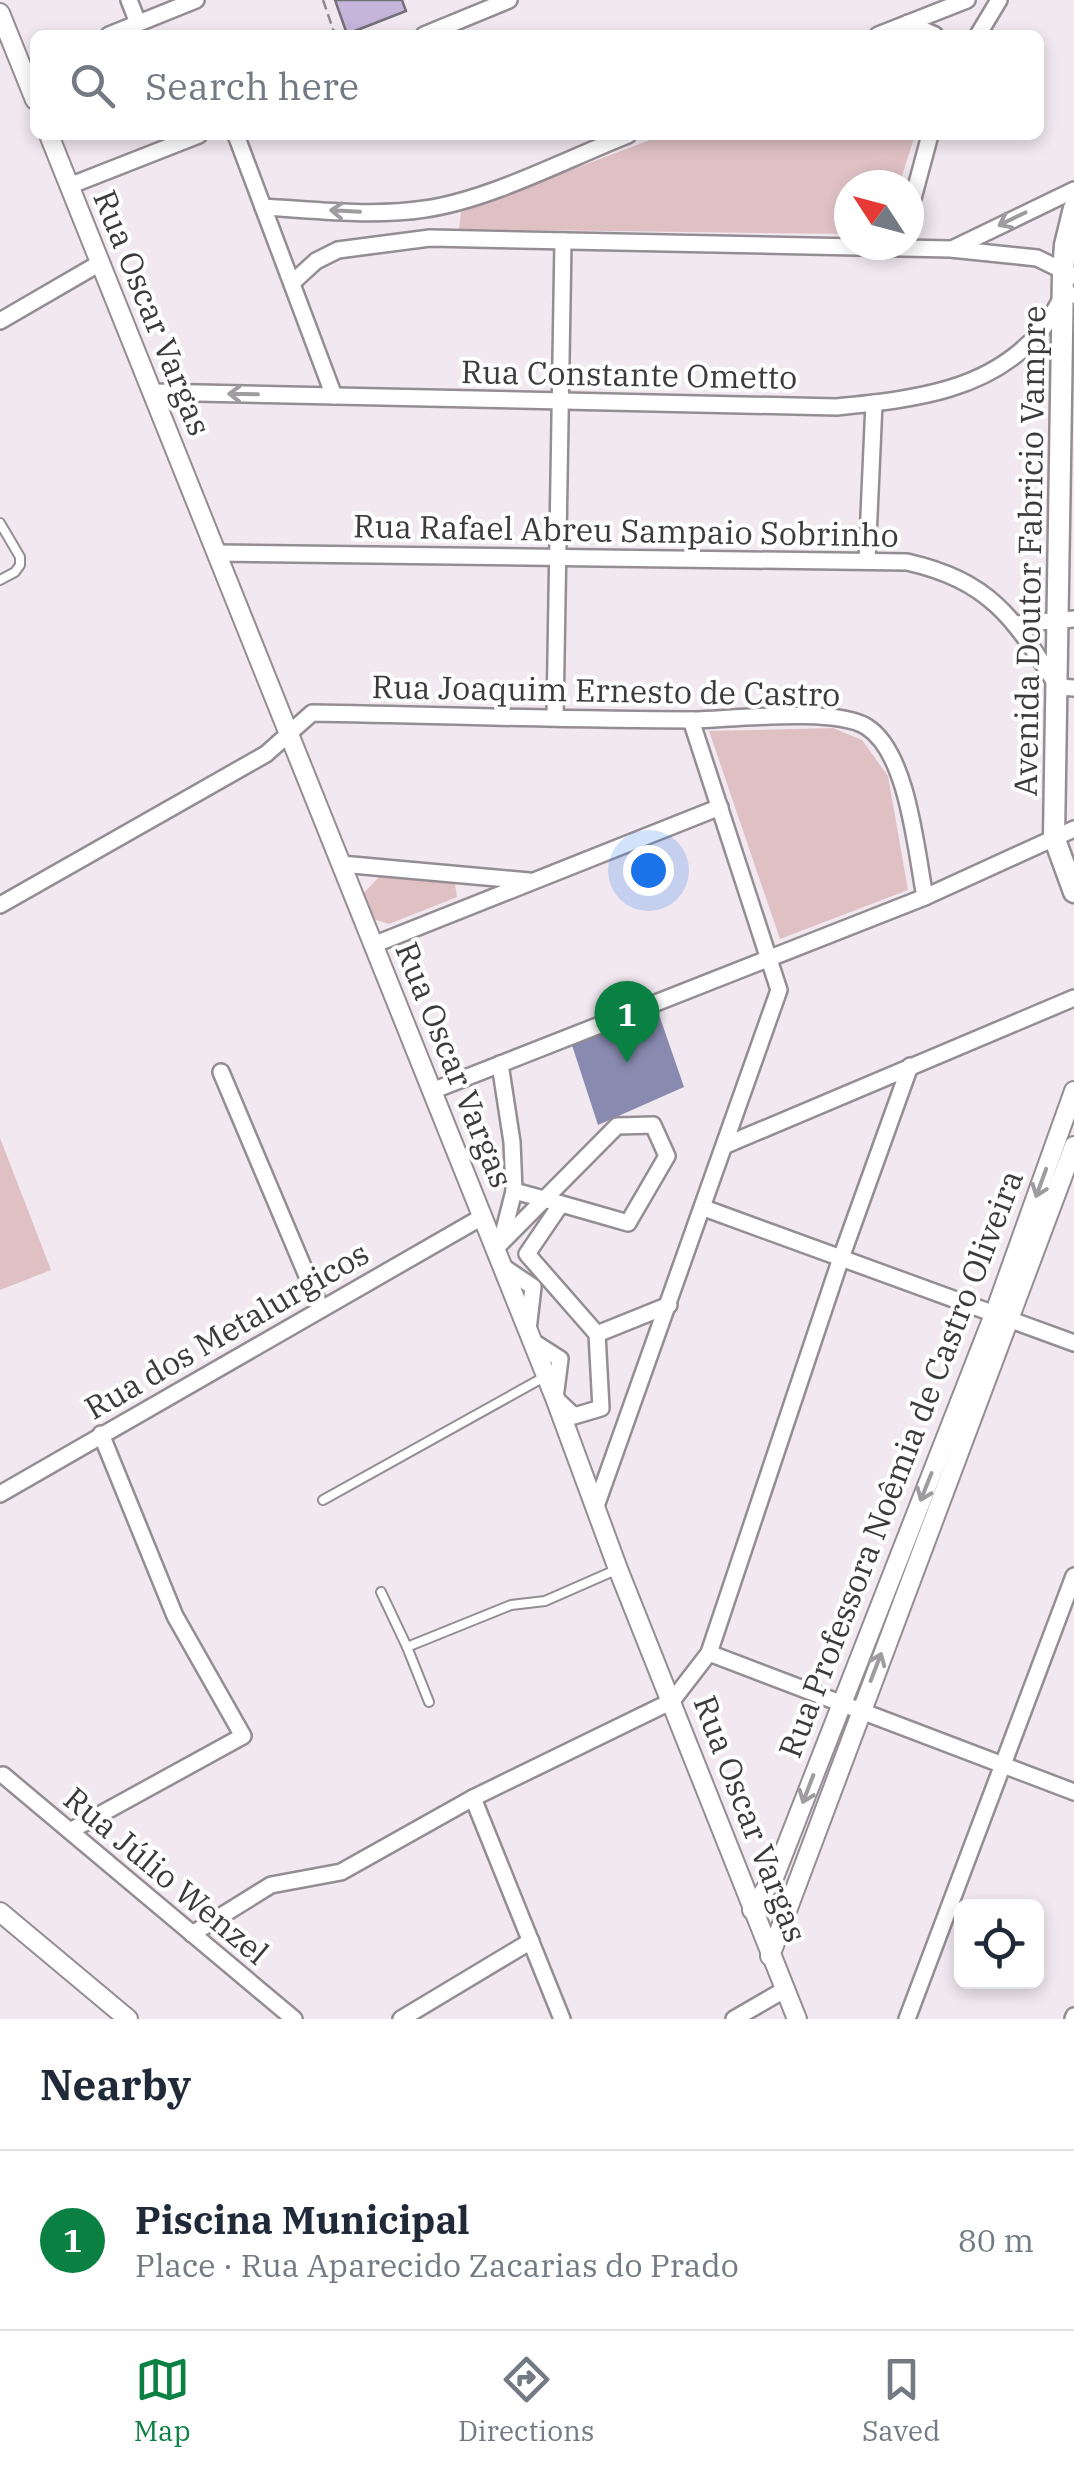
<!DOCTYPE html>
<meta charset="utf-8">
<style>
:root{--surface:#fff;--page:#f6f6f7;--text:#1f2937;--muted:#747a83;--line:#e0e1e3;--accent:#0b8043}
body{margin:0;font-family:"IBM Plex Serif",serif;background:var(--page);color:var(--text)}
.controls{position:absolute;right:30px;bottom:30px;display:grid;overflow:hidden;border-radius:15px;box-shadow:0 5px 15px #0003}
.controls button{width:90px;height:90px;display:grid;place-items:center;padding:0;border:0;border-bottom:2px solid var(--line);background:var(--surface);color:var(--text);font:50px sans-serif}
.compass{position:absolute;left:834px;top:170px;width:90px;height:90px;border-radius:50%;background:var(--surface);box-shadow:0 5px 15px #0003;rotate:306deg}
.you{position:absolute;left:648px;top:870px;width:35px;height:35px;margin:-25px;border:8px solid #fff;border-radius:50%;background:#1a73e8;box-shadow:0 0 0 15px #1a73e833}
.badge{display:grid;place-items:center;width:65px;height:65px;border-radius:50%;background:var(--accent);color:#fff;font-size:32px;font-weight:700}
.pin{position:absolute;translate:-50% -82px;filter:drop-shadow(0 2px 5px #0008)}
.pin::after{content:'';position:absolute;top:52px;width:35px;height:30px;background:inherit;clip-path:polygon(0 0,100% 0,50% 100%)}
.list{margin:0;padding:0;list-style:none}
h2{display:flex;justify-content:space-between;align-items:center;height:130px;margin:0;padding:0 40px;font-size:42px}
h2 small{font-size:32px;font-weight:400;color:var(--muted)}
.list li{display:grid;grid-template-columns:65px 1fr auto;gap:30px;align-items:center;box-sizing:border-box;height:180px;padding:0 40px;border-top:2px solid var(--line)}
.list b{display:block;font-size:38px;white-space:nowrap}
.list p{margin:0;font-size:32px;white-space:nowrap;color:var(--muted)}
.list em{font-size:32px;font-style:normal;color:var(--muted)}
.icon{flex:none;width:55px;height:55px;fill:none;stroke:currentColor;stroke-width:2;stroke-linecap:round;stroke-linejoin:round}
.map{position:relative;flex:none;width:1074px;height:2019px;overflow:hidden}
.search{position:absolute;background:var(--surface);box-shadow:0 5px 15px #0003;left:30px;right:30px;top:30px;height:110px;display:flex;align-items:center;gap:25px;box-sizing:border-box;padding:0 35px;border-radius:15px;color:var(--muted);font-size:38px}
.sheet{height:310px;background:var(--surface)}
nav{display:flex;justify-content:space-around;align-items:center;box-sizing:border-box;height:140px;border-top:2px solid var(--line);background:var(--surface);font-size:28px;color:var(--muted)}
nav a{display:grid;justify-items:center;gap:5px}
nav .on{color:var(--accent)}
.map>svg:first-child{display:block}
.green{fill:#dfc1c4}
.water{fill:#888ab0}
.building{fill:#c5b5db;stroke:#747079;stroke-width:2.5}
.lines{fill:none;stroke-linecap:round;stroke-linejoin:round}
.service-casing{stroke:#958d94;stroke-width:12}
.minor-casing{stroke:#958d94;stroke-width:20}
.tertiary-casing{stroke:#958d94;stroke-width:22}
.secondary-casing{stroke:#958d94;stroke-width:25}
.path{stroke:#8e898e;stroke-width:2.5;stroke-dasharray:10 5;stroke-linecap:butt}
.service{stroke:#fff;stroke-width:8}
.minor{stroke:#fff;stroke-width:15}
.tertiary{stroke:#fff;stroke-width:18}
.secondary{stroke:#fff;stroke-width:20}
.oneway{stroke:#9e9c9e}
.labels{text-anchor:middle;stroke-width:8;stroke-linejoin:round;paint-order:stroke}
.street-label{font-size:32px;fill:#3d3a3d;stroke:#fff}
</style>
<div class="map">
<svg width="1074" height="2019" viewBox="0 0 1074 2019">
<rect width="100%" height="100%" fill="#f1e8f0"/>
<g class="green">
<path d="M663 135H915L899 185H849V234L459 229 461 212Z"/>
<path d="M833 728 862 740 888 776 908 890 780 939 709 731Z"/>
<path d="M379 877 455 884 457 897 389 924 373 919 363 894Z"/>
<path d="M0 1138 51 1270 0 1290Z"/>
</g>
<path class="water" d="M656 1006 684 1087 598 1125 570 1039Z"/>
<path class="building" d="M335 0H402L406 11 347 34Z"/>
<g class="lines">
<g class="service-casing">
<g id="service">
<path d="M0 523 20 557V565L15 572 0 580"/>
<path d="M323 1500 546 1376"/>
<path d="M381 1592 407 1647 511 1605 545 1601 618 1569"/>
<path d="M407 1647 429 1702"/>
</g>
</g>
<g class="minor-casing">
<g id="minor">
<path d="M129 0 138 23"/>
<path d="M908 23 935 35"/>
<path d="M109 35 196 0"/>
<path d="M424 35 509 0"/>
<path d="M878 35 967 0"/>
<path d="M978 35 999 0"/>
<path d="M236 135 334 396"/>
<path d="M69 186 199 135"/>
<path d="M263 207C317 210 372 217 425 209 489 200 567 159 628 135"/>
<path d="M909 232 912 202 930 135"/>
<path d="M954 248 1074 190"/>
<path d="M292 283 316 261 338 250 430 238 950 249 1037 258 1074 276"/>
<path d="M0 321 100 263"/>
<path d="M152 392 837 407C910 399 986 393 1038 334 1049 323 1056 307 1064 294L1074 295"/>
<path d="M216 553 907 562C991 581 1014 619 1058 687L1074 688"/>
<path d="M867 561 874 403"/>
<path d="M1016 624 1074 619"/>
<path d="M555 717 563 241"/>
<path d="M341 864 529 881"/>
<path d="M0 905 266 754 312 713C439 715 566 720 693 720 733 719 836 707 867 727 908 753 916 851 925 897"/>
<path d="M373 945 720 807"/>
<path d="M500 1064 512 1142 514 1191 501 1242"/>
<path d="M221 1072 321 1309"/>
<path d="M432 1091 925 897 1074 829"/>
<path d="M726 1145 1074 998"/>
<path d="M704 1208 1074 1343"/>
<path d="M501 1243 617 1126 653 1125 667 1156 628 1223C590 1212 552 1201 514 1191"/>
<path d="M502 1266 533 1287 528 1330"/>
<path d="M597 1334 669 1305"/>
<path d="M532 1341 560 1359 555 1398 574 1416 601 1408 597 1334 527 1254 561 1204"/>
<path d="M0 1494 482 1217"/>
<path d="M595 1509 779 990 691 720"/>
<path d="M709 1653 1074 1792"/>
<path d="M3 1775 294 2019"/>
<path d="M473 1798 562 2019"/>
<path d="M70 1831 243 1736 175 1616 101 1434"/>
<path d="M192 1934 271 1885 341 1872 473 1798 672 1701 709 1653 841 1258 910 1066"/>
<path d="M401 2019 531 1941"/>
<path d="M734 2019 784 1990"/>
<path d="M907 2019 1074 1576"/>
<path d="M1073 2019 1074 2016"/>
</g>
</g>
<g class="tertiary-casing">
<g id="tertiary">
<path d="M0 13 35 100"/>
<path d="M49 135 555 1398 618 1569 797 2019"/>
<path d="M752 1910 775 1875 995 1312 1074 1091"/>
<path d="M0 1912 128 2019"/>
<path d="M770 1956 1074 1146"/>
</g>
</g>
<g class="secondary-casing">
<path id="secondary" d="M1074 208 1065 245 1063 273 1054 837 1074 892"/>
</g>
<path class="path" d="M323 0 335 35"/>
<use href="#service" class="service"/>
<use href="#minor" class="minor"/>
<use href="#tertiary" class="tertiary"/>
<use href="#secondary" class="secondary"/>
</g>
<defs><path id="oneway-shaft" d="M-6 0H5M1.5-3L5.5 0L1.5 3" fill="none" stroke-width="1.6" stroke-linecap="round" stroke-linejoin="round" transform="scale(2.5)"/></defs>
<g class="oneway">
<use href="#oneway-shaft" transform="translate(345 211) rotate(-177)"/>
<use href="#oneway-shaft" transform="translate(1012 219) rotate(154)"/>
<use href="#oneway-shaft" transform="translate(243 394) rotate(-179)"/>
<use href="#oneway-shaft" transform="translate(1041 1183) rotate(110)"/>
<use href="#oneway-shaft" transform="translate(926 1487) rotate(112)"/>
<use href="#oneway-shaft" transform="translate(876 1667) rotate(-69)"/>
<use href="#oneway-shaft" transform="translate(808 1789) rotate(111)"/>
</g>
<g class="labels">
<g class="street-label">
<text transform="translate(152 313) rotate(68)" y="11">Rua Oscar Vargas</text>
<text transform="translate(629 375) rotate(1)" y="11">Rua Constante Ometto</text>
<text transform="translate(626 531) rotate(1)" y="11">Rua Rafael Abreu Sampaio Sobrinho</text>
<text transform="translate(1030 551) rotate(-89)" y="11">Avenida Doutor Fabricio Vampre</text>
<text transform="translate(606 691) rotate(1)" y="11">Rua Joaquim Ernesto de Castro</text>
<text transform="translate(454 1065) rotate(68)" y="11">Rua Oscar Vargas</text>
<text transform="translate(227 1331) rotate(-30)" y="11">Rua dos Metalurgicos</text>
<text transform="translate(901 1464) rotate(-69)" y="11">Rua Professora Noêmia de Castro Oliveira</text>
<text transform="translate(750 1819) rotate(69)" y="11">Rua Oscar Vargas</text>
<text transform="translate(166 1876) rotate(40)" y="11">Rua Júlio Wenzel</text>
</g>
</g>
</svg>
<div class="controls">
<button><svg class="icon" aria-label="locate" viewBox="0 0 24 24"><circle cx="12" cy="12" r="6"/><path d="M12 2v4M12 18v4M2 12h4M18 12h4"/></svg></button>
</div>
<svg class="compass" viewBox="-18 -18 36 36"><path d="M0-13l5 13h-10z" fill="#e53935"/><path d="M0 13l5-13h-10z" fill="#747a83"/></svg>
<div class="you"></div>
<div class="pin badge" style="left:627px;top:1063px">1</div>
<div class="search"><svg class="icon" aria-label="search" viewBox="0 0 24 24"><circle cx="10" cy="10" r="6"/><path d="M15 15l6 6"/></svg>Search here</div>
</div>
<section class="sheet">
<h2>Nearby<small></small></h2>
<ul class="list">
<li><span class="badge">1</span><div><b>Piscina Municipal</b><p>Place · Rua Aparecido Zacarias do Prado</p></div><em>80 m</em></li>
</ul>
</section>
<nav>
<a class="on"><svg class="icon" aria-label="map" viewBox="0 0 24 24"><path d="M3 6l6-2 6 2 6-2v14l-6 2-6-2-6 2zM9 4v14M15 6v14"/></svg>Map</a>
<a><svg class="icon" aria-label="directions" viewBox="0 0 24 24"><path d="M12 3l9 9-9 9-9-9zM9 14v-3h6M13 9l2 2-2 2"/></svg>Directions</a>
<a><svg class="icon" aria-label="saved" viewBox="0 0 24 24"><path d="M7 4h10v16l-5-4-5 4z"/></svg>Saved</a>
</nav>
